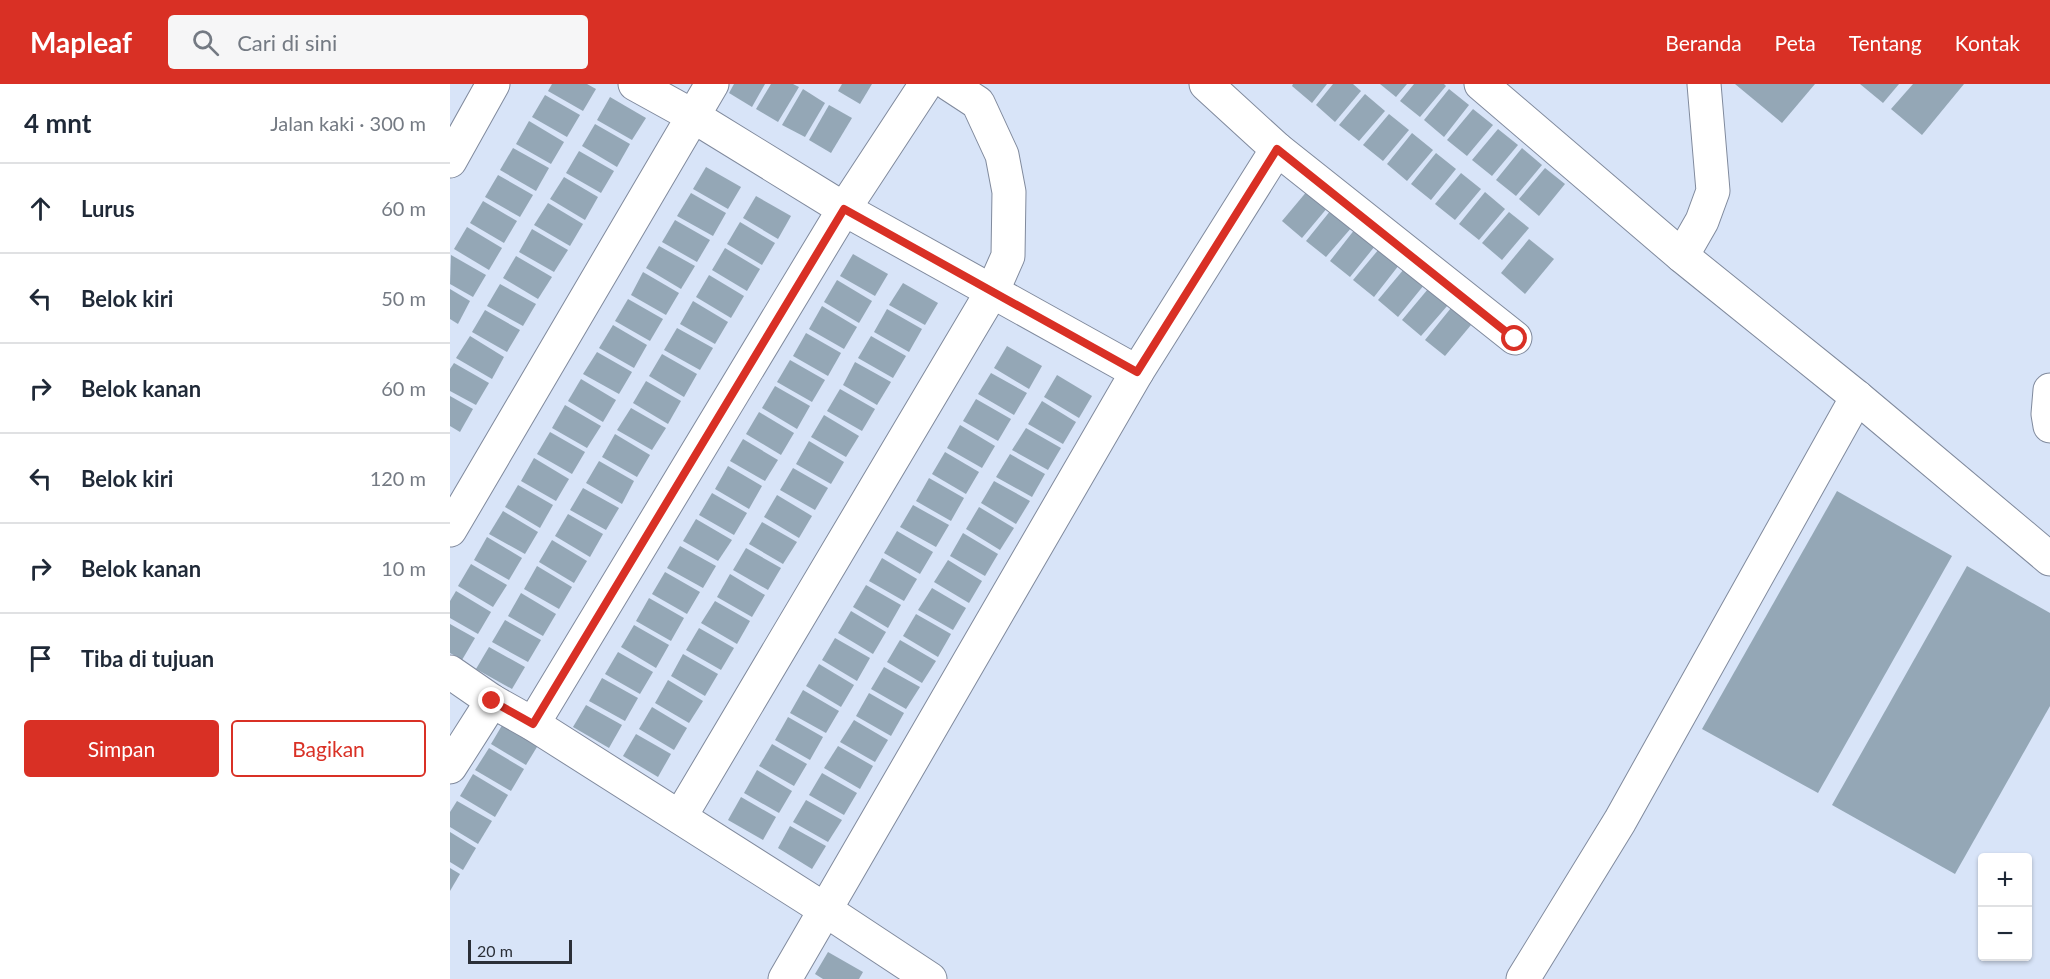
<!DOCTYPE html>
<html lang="id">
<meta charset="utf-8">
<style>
:root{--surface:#fff;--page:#f6f6f7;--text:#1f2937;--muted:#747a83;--line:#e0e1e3;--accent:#d93025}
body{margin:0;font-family:Lato,sans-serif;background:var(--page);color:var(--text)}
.controls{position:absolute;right:18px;bottom:18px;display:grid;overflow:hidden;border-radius:6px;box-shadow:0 2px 4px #0004}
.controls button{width:54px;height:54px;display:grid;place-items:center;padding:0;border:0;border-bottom:2px solid var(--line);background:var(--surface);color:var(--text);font:30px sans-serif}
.scale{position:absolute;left:18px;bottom:15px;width:104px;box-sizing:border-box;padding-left:6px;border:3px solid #2b2f37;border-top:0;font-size:16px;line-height:21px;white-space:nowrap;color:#2b2f37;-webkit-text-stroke:4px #d8e4f8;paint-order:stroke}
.stop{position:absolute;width:18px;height:18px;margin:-14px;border:4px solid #d93025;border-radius:50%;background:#fff}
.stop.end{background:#d93025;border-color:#fff;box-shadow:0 2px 6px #0008}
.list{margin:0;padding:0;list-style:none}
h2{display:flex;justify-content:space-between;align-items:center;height:78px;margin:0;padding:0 24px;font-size:26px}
h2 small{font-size:20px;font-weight:400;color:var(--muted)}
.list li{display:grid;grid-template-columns:39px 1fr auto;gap:18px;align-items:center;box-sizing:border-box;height:90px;padding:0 24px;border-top:2px solid var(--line)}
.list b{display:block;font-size:22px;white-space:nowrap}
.list em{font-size:20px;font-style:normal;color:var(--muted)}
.actions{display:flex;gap:12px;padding:18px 24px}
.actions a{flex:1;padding:14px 0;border:2px solid var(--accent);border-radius:6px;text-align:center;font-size:21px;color:var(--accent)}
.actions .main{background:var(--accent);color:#fff}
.icon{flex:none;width:33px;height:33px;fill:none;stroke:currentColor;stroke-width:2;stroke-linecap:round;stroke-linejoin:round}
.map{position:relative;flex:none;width:1600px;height:895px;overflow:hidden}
header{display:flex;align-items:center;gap:36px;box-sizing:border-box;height:84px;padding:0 30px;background:var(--accent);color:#fff}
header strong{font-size:28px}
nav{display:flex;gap:33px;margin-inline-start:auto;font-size:21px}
.search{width:420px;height:54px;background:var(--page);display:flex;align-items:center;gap:15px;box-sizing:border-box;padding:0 21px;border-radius:6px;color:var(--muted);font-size:22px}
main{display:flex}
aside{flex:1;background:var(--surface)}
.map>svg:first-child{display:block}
.building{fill:#94a7b6}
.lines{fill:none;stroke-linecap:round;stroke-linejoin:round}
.minor-casing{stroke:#808a9d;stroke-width:35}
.minor{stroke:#fff;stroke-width:33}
.route{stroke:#d93025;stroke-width:8}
</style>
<header>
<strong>Mapleaf</strong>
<div class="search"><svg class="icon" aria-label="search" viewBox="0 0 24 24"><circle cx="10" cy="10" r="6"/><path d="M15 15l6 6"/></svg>Cari di sini</div>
<nav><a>Beranda</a><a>Peta</a><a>Tentang</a><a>Kontak</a></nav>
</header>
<main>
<aside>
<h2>4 mnt<small>Jalan kaki · 300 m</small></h2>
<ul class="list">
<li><svg class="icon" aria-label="ahead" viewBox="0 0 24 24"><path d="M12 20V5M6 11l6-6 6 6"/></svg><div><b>Lurus</b></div><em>60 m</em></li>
<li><svg class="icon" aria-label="left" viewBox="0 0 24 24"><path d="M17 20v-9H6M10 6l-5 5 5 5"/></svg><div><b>Belok kiri</b></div><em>50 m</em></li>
<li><svg class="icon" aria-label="right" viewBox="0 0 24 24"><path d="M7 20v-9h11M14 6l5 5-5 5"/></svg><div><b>Belok kanan</b></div><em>60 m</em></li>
<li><svg class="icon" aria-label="left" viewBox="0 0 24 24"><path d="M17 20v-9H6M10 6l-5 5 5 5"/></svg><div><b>Belok kiri</b></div><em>120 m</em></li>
<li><svg class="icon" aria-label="right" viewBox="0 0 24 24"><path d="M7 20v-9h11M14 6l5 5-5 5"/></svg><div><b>Belok kanan</b></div><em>10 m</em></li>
<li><svg class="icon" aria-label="arrive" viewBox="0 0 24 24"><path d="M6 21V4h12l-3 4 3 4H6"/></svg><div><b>Tiba di tujuan</b></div></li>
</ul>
<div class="actions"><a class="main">Simpan</a><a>Bagikan</a></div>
</aside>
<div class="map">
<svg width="1600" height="895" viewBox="0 0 1600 895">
<rect width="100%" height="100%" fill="#d8e4f8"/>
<g class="building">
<path d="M102 0H137L146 5 133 27 98 7Z"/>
<path d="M284 0H315L302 23 279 9Z"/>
<path d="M321 0H343L349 3 328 38 306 25Z"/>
<path d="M392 0H422L410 20 388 7Z"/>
<path d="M843 0H877L862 19 842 2Z"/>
<path d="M883 0H903L911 7 885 38 866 21Z"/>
<path d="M930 0H957L946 13Z"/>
<path d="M964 0H994L996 2 970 33 950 17Z"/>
<path d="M1285 0H1365L1332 39Z"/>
<path d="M1410 0H1449L1433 19Z"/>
<path d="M1463 0H1514L1472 51 1441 25Z"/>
<path d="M353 5 375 19 355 53 332 41Z"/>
<path d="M999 5 1019 21 994 53 974 36Z"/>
<path d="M915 10 935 27 909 57 889 41Z"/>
<path d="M95 11 130 31 117 53 82 33Z"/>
<path d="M160 13 196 34 182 56 147 36Z"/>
<path d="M379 21 402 34 381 69 359 56Z"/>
<path d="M1023 25 1043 41 1017 72 997 56Z"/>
<path d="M939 30 959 46 933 77 913 61Z"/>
<path d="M79 37 114 58 101 80 66 60Z"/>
<path d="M145 40 180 60 167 83 132 62Z"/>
<path d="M1048 45 1068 61 1042 92 1022 76Z"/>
<path d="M962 49 983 66 957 97 937 80Z"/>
<path d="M63 64 99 84 86 107 50 86Z"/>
<path d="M1072 64 1092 81 1066 112 1046 96Z"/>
<path d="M129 67 164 87 151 109 116 89Z"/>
<path d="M986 69 1006 85 981 116 961 100Z"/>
<path d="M256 83 291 103 278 125 243 105Z"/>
<path d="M1095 84 1115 100 1089 132 1069 115Z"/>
<path d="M1011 89 1031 105 1005 136 985 120Z"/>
<path d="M48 91 83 111 70 133 35 113Z"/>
<path d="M114 93 148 113 135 136 100 115Z"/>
<path d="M858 106 878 123 852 154 832 137Z"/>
<path d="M1035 108 1055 125 1029 156 1009 140Z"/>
<path d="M241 109 276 129 263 152 227 132Z"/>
<path d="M306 112 341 132 328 155 293 134Z"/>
<path d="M33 117 67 137 54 159 20 139Z"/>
<path d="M98 119 133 140 120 162 84 141Z"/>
<path d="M881 126 902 143 876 173 856 157Z"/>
<path d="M1059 128 1079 144 1052 176 1032 159Z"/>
<path d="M225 136 260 156 247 178 212 158Z"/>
<path d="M290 138 325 159 312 181 277 160Z"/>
<path d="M17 143 52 164 39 186 4 165Z"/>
<path d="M82 145 118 166 104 188 69 168Z"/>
<path d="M905 145 925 162 900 193 880 177Z"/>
<path d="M1079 155 1104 175 1075 210 1051 189Z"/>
<path d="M209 162 245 182 231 205 196 184Z"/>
<path d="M275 164 310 185 297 207 262 186Z"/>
<path d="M929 165 949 181 924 213 903 196Z"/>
<path d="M403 170 438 190 425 212 390 192Z"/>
<path d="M1 171 36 191 23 213 0 200Z"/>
<path d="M66 172 102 193 88 215 53 194Z"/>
<path d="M954 185 974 201 948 233 928 216Z"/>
<path d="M193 188 229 209 216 231 181 211Z"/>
<path d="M259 191 294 212 281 234 246 213Z"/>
<path d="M387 196 422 217 409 239 374 218Z"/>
<path d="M453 199 488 219 475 241 439 221Z"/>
<path d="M50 200 86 220 73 242 37 222Z"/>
<path d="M0 205 20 217 8 240 0 235Z"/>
<path d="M978 205 998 221 971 252 952 236Z"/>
<path d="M178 215 213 235 200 257 165 237Z"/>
<path d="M243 217 278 238 265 260 230 240Z"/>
<path d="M372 222 407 243 394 265 359 245Z"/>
<path d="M1001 224 1021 241 995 272 975 256Z"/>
<path d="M437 225 472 245 459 268 424 248Z"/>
<path d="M35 226 70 246 57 268 22 248Z"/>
<path d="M163 241 197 261 184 284 149 264Z"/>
<path d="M227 244 263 264 250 286 214 266Z"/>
<path d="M356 249 391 269 378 292 343 272Z"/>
<path d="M20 252 54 273 42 295 6 274Z"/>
<path d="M421 252 456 272 443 294 408 274Z"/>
<path d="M557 262 592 282 579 305 544 284Z"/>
<path d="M147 268 182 288 169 310 133 290Z"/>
<path d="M212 270 247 290 234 313 199 292Z"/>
<path d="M340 276 375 296 362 318 327 298Z"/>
<path d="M405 278 441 298 427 321 393 301Z"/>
<path d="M4 279 39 299 26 321 0 307V285Z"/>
<path d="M541 289 577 309 564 331 528 310Z"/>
<path d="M607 291 642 312 629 334 594 313Z"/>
<path d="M131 295 166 316 153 338 118 317Z"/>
<path d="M196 297 231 317 218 340 183 319Z"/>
<path d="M325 302 360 322 347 345 312 324Z"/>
<path d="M390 305 425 325 412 347 377 327Z"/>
<path d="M0 312 23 325 10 348 0 342Z"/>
<path d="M526 315 561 335 548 357 513 337Z"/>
<path d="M592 317 626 338 613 360 578 340Z"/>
<path d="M115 321 151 342 137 364 102 344Z"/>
<path d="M181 324 216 344 202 366 167 346Z"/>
<path d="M309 328 344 349 331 371 296 350Z"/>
<path d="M374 331 409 352 396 373 361 353Z"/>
<path d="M510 341 545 362 532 384 497 364Z"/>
<path d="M576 344 611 364 598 386 562 366Z"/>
<path d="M100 348 135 368 122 390 87 370Z"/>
<path d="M165 350 200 371 187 393 152 373Z"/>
<path d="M293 355 328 376 315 397 280 377Z"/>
<path d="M359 357 394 378 381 400 346 380Z"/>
<path d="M495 368 529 388 516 410 482 390Z"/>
<path d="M560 370 595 390 582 413 546 393Z"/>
<path d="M84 374 119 395 106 417 71 397Z"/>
<path d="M149 377 184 397 172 420 136 399Z"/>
<path d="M278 382 312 402 299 425 265 405Z"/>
<path d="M343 384 378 404 365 426 330 406Z"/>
<path d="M479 394 514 414 501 437 466 417Z"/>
<path d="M544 397 580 417 566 440 531 419Z"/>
<path d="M68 401 103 421 90 444 55 423Z"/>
<path d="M133 404 169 424 156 446 120 426Z"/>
<path d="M1387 407 1502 472 1368 709 1252 645Z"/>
<path d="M262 409 297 429 284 451 249 431Z"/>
<path d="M327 411 362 432 349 454 314 433Z"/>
<path d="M463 421 499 441 486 463 450 443Z"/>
<path d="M529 423 564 444 550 466 516 445Z"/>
<path d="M53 427 88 448 75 470 39 450Z"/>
<path d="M118 430 153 450 140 473 105 452Z"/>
<path d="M246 435 282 456 268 477 233 457Z"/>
<path d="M312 438 347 458 333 480 299 460Z"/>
<path d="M447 447 483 468 470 490 434 469Z"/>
<path d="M513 449 548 470 535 492 500 472Z"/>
<path d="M37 453 72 474 59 496 24 476Z"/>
<path d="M102 456 137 477 124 499 89 478Z"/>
<path d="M230 462 266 482 253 504 217 484Z"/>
<path d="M296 464 331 484 318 506 283 486Z"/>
<path d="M432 474 467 495 454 517 419 497Z"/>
<path d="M498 476 532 497 519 519 484 498Z"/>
<path d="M21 480 57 501 43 523 8 502Z"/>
<path d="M87 482 122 503 109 525 74 505Z"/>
<path d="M1517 482 1600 529V622L1505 790 1382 721Z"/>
<path d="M215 488 250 508 237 530 202 510Z"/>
<path d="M280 490 315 511 302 533 267 513Z"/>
<path d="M416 501 451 521 438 544 403 523Z"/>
<path d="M482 504 516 524 503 546 468 526Z"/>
<path d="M6 507 41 528 28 550 0 534V517Z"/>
<path d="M71 509 106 530 93 552 58 532Z"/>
<path d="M199 514 234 534 221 557 186 537Z"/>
<path d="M265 517 300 537 287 560 251 539Z"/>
<path d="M401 527 436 548 423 570 388 549Z"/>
<path d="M466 530 501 550 488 573 453 552Z"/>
<path d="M55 536 91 556 78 578 42 558Z"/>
<path d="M0 540 25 554 12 576 0 569Z"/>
<path d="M184 541 219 561 206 584 171 563Z"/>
<path d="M249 544 284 564 271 586 236 566Z"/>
<path d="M385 554 420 574 407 597 372 576Z"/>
<path d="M450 556 486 577 472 599 437 578Z"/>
<path d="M39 563 75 583 62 605 26 585Z"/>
<path d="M168 568 203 588 190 610 155 590Z"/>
<path d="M233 570 268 590 255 612 221 592Z"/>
<path d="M369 580 404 601 391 623 356 602Z"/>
<path d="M434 583 470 603 456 625 421 605Z"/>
<path d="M152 594 188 614 175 637 139 617Z"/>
<path d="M218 596 253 617 239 639 205 619Z"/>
<path d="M353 606 389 627 376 649 340 629Z"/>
<path d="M419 609 454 629 441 652 406 632Z"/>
<path d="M136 621 172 641 159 664 123 643Z"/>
<path d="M202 623 237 644 224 666 189 645Z"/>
<path d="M338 633 373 653 360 676 325 656Z"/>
<path d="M404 636 438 656 425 678 390 658Z"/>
<path d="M54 638 90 658 76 681 41 660Z"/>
<path d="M186 650 221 670 208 693 173 672Z"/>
<path d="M322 660 357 680 344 702 309 682Z"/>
<path d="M388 662 423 682 410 705 374 684Z"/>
<path d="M39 664 74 685 61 707 25 686Z"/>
<path d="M307 686 342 707 329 729 294 709Z"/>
<path d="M372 689 407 709 394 731 359 711Z"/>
<path d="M23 690 58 711 45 733 10 712Z"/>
<path d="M291 713 326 733 313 756 278 736Z"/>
<path d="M356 716 392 736 378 758 343 738Z"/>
<path d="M7 717 42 737 28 760 0 743V728Z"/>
<path d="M340 742 376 762 362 785 328 764Z"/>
<path d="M0 748 26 764 13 786 0 778Z"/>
<path d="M0 784 10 790 0 807Z"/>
<path d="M378 868 413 888 409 895H373L365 890Z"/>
</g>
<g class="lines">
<g class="minor-casing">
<g id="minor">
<path d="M185 0 243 32 394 125 687 288"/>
<path d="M1031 0 1232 172 1407 313 1600 475"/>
<path d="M827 65 1065 254"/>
<path d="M0 77 43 0"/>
<path d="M1232 172 1252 137 1263 107 1254 0"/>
<path d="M1600 306 1598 330 1600 342"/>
<path d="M0 446 262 0"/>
<path d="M0 588 42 617 83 640 374 825 480 895"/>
<path d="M83 640 394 125 476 0"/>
<path d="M0 683 42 617"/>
<path d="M230 733 543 206 558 172 559 108 552 71 528 19 499 0"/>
<path d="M335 895 687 288 827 65 756 0"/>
<path d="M1073 895 1170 737 1407 313"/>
</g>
</g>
<use href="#minor" class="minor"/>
</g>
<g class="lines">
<path class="route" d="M42 617 83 640 394 125 687 288 827 65 1065 255"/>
</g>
</svg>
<div class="controls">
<button>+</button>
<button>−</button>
</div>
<div class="scale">20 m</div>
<div class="stop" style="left:1065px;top:255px"></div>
<div class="stop end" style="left:42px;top:617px"></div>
</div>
</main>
